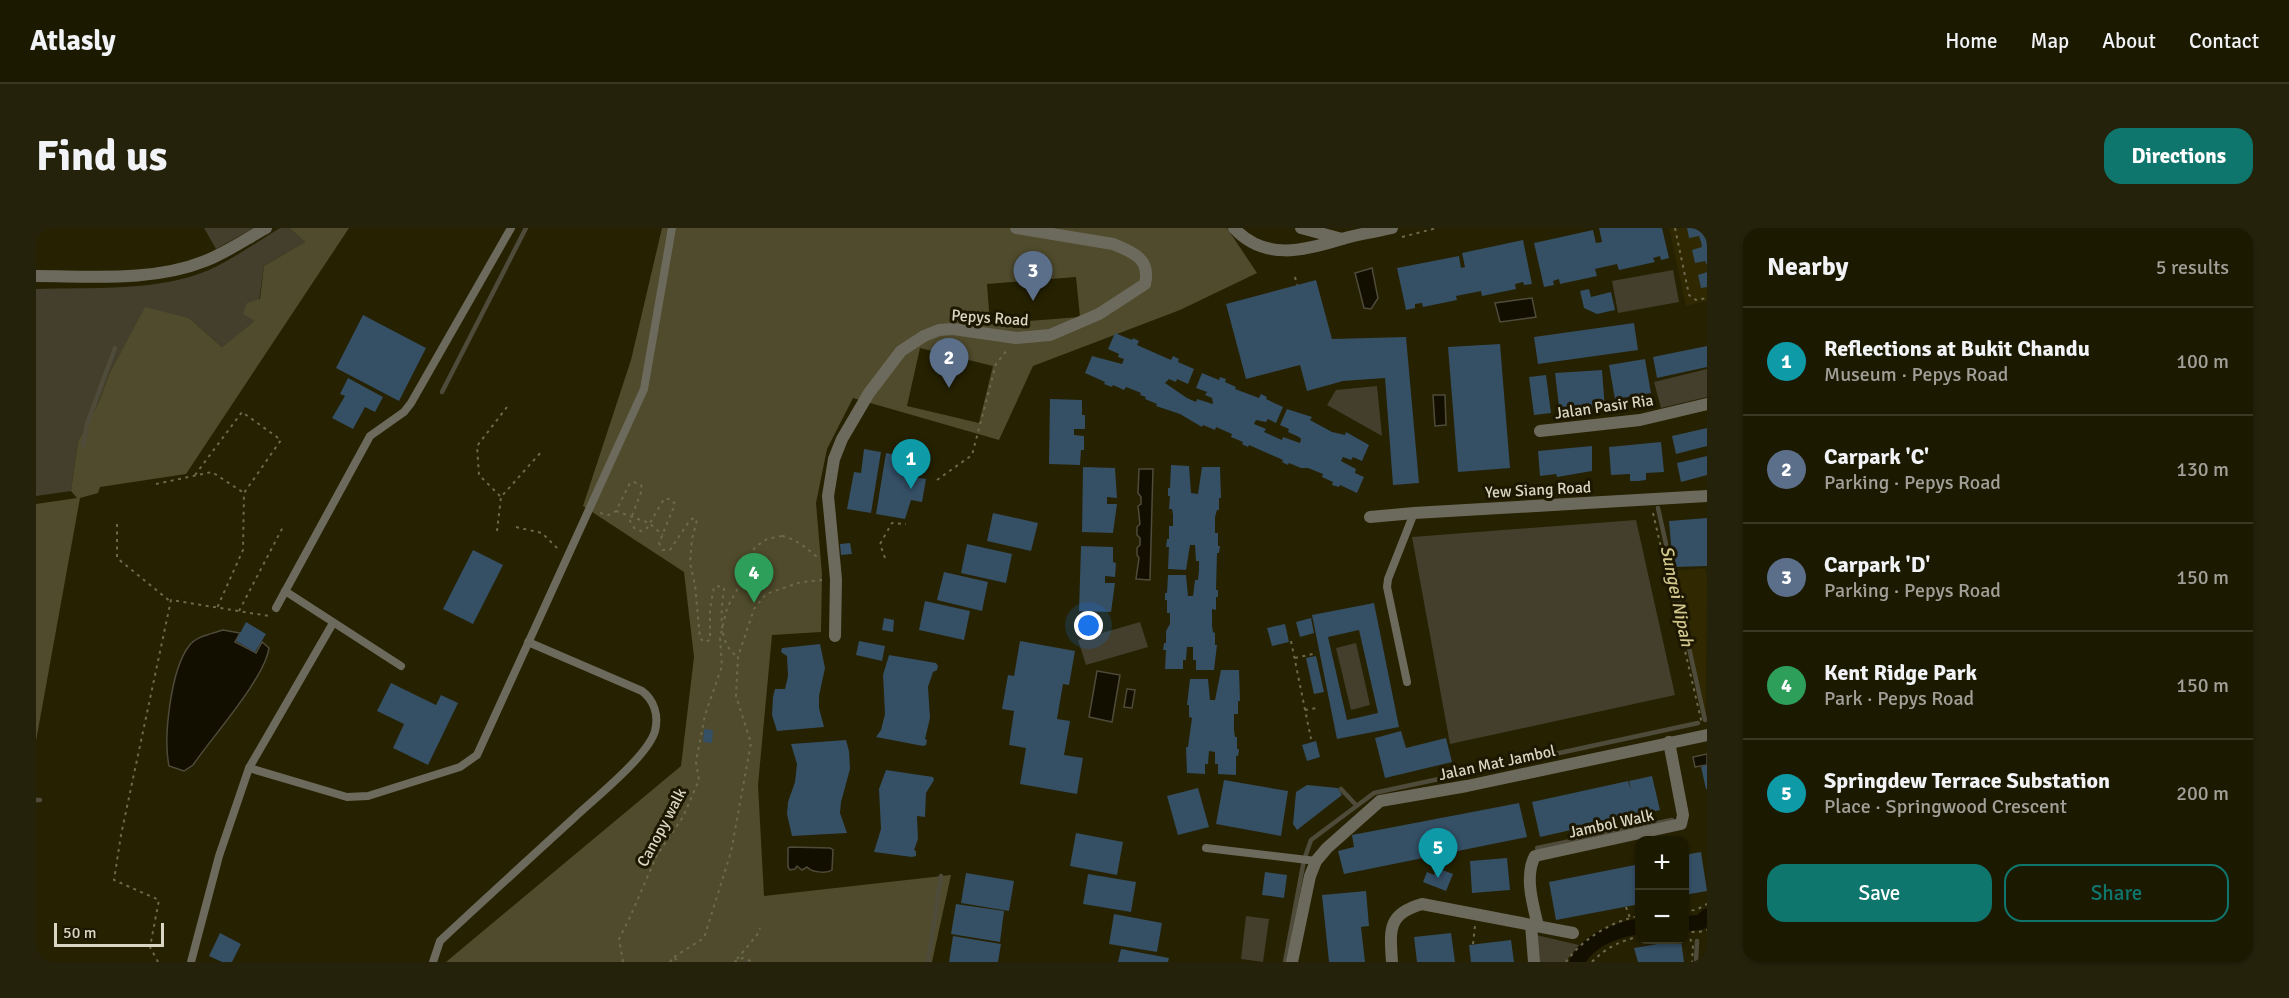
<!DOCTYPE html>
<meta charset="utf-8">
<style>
:root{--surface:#1c1901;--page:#25220b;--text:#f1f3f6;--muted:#a0a099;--line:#3a3823;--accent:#0f766e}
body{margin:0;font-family:Signika,sans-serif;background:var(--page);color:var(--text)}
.controls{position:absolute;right:18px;bottom:18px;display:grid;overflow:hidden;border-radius:12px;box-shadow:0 2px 4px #0004}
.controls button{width:54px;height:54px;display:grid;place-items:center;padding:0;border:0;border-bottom:2px solid var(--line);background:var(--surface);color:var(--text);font:30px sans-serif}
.scale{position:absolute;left:18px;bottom:15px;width:110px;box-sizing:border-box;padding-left:6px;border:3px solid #d9d6c4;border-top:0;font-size:16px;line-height:21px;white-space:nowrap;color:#d9d6c4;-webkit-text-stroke:4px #1d1700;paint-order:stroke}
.you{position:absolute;left:1053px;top:398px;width:21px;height:21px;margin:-15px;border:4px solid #fff;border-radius:50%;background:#1a73e8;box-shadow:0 0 0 9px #1a73e833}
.badge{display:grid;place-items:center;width:39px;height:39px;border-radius:50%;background:var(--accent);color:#fff;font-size:20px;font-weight:700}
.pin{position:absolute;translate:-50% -50px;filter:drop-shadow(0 2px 3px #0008)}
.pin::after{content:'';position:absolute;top:32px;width:21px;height:18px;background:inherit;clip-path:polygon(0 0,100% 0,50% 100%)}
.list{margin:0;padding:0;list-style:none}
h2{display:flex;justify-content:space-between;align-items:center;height:78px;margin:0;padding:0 24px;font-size:26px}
h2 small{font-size:20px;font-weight:400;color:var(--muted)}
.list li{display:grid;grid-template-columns:39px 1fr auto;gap:18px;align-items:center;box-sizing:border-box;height:108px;padding:0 24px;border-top:2px solid var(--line)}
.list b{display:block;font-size:22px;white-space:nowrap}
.list p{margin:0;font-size:20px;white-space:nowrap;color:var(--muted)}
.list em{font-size:20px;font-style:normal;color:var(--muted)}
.actions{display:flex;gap:12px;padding:18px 24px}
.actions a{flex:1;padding:14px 0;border:2px solid var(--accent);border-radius:18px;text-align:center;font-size:21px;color:var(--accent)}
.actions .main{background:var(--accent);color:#fff}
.map{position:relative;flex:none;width:1671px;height:734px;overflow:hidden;border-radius:18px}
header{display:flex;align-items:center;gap:36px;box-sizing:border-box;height:84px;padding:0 30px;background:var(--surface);border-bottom:2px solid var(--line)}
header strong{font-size:28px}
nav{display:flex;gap:33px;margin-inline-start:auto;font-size:21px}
.intro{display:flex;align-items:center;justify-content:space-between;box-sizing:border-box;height:144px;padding:0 36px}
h1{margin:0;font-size:42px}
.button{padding:15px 27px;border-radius:18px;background:var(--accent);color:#fff;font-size:21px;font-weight:700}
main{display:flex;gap:36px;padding:0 36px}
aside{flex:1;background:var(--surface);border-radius:18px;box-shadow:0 2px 4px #0004}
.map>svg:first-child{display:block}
.built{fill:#2f2800}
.green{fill:#433f2c}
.forest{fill:#504b2c;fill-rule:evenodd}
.water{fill:#130f00;stroke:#4e4b3b;stroke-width:1.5}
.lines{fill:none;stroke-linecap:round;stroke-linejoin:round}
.stream{stroke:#4e4b3b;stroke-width:4.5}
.canal{stroke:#130f00;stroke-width:15}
.building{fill:#354f65;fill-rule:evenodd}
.path{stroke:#6d694e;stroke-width:2;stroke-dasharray:3 4.5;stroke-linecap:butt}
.service{stroke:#6c6a5c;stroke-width:8}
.minor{stroke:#6c6a5c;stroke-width:12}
.path-bridge{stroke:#6d694e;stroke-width:2;stroke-dasharray:3 4.5;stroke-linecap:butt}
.labels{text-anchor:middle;stroke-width:6;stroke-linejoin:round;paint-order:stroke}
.street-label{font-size:16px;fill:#d9d6c4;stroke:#1d1700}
.water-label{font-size:18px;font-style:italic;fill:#d1c78d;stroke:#1d1700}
</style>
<header>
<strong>Atlasly</strong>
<nav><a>Home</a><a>Map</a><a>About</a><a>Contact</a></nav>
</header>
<div class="intro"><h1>Find us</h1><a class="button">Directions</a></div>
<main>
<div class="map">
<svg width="1671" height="734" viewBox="0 0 1671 734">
<rect width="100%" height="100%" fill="#262101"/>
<g class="built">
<path d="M1633 0H1671V73L1650 78Z"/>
<path d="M1669 340 1671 348 1670 492 1637 343Z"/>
</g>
<g class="green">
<path d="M168 0H218L180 21Z"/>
<path d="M244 0H253L269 14 228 38 220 93 186 119 153 90 109 80 74 144 62 176 42 213 35 263 0 268V61C54 59 122 64 173 42 197 31 221 14 244 0Z"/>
<path d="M1637 42 1643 74 1582 85 1576 53Z"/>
<path d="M1671 141V169L1625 180 1618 154Z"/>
<path d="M1341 158 1346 208 1291 177 1300 162Z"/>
<path d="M1600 292 1639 467 1414 516 1376 309Z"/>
<path d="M1104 394 1112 419 1050 437 1042 412Z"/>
<path d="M1320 415 1334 477 1315 482 1300 420Z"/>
<path d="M1210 688 1233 691 1227 734 1205 731Z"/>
<path d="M1500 707 1543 717 1529 734H1503Z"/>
</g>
<g class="forest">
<path d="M253 0H313L150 246 64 259 62 265 44 270 0 513V276L41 270 35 263 42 213 62 176 74 144 109 79 153 90 186 119 219 93 207 86 211 75 224 71 228 38 269 14Z"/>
<path d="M626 0H1191L1221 45 1144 82 997 138 963 212 817 170 791 221 780 275 786 346 785 404 736 407 722 557 728 668 915 647 896 734H410L645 538 658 429 648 344 547 278 595 132ZM1040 49 1044 89 954 96 951 56ZM884 120 957 138 943 195 871 178Z"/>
</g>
<g class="water">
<path d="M1336 40 1342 70 1335 81 1328 80 1319 45Z"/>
<path d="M1496 70 1500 89 1464 94 1459 75Z"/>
<path d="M1397 167H1409L1410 197 1399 198Z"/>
<path d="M1103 241H1117L1114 352 1100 351 1103 330 1101 327V320L1104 317V310L1101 307V299L1104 296 1102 278 1105 276V269L1102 265Z"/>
<path d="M187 402 204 405 199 414 220 425 226 414 233 420C229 450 176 509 157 537L148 543 133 538C127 509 135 441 153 418 160 408 175 406 187 402Z"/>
<path d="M1061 443 1084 447 1076 494 1053 489Z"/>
<path d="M1091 461 1099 462 1096 480 1088 479Z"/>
<path d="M1671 526V537L1659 539 1657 529Z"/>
<path d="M754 619 794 620 797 622 796 642C790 646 775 644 771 639L766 642 761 638 759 641 754 642 752 639V620Z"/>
</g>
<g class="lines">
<g class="stream">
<path d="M406 164 490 0"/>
<path d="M47 217 51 196 79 120"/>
<path d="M1622 280 1669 492"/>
<path d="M1305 561 1320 577"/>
<path d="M0 572H4"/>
<path d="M1501 620 1636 592"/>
<path d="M709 734H712"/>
<path d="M892 734 905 648"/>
<path d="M1249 734 1268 632 1275 612 1338 565 1662 495"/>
<path d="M1660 734 1661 713"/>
</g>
<g class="canal">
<path d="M1648 696 1665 694 1671 688"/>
<path d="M1541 734C1553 712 1580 702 1604 698"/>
</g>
</g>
<g class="building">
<path d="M1563 0H1626L1633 30 1625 32 1624 28 1617 30 1619 34 1583 42 1581 36 1559 41 1561 48 1524 56 1523 51 1517 53 1518 57 1508 59 1498 15 1557 2 1560 15 1566 14Z"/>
<path d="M1651 0H1671V37L1669 33 1659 35 1656 22 1666 19 1665 14 1663 8 1653 10Z"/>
<path d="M1487 12 1496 56 1488 57 1487 54 1479 56 1480 61 1446 68 1445 63 1420 68 1421 72 1387 79 1386 75 1379 76V80L1370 82 1361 40 1423 28 1425 40 1429 39 1426 25Z"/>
<path d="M1671 44V59L1665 60 1662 47Z"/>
<path d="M1280 52 1296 111 1370 109 1383 255 1357 257 1349 150 1307 153 1271 163 1264 137 1210 151 1190 76Z"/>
<path d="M1553 61 1555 69 1575 64 1579 82 1561 86 1548 80 1544 63Z"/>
<path d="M327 87 390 120 363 173 300 140Z"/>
<path d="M1598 95 1602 122 1502 136 1498 109Z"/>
<path d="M1079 105 1096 112 1097 110 1103 113 1101 117 1135 132 1137 128 1143 131 1142 134 1158 141 1152 156 1141 151 1140 154 1133 151 1129 155 1151 170 1160 174 1161 171 1177 176 1176 170 1169 167 1171 164 1160 160 1166 145 1183 152 1184 149 1190 151 1189 154 1200 159 1199 161 1223 170 1225 166 1231 169 1230 171 1247 179 1240 195 1232 191 1230 194 1220 192 1218 196 1230 201 1228 204 1246 212 1247 209 1264 215 1265 211 1263 209 1252 204 1253 201 1244 197 1251 181 1276 189 1274 192 1296 204 1309 207 1310 204 1333 217 1326 233 1317 229 1315 232 1307 229 1305 233 1320 241 1319 245 1328 249 1321 265 1304 257 1303 259 1296 257 1297 254 1286 249 1287 246 1272 240H1265L1253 235 1252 237 1246 234 1247 232 1213 217 1212 219 1206 216 1207 214 1195 209 1196 206 1180 199 1179 202 1167 197 1166 199 1144 186 1120 178 1121 176 1109 171 1110 169 1104 167 1105 165 1090 159 1088 162 1077 157 1076 159 1068 156 1069 154 1049 145 1056 128 1086 136 1088 131 1082 129 1083 126 1072 121Z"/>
<path d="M1464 116 1474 240 1422 244 1412 119Z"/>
<path d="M1671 118V139L1621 150 1617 129Z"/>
<path d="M1609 131 1615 165 1579 171 1573 137Z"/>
<path d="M1566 142 1569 182 1524 187 1519 145Z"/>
<path d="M1510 147 1515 185 1498 187 1493 149Z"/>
<path d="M312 150 347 169 339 184 329 179 317 201 296 190 309 168 304 166Z"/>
<path d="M1014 171 1046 172V187H1049V201H1038V207L1048 208V222H1045L1044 237 1013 236Z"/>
<path d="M1671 200V218L1640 226 1636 208Z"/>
<path d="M1625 214 1628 244 1610 245V252L1602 253H1594V246L1575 247 1573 219Z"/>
<path d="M1556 218V243L1521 249 1520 246 1504 248 1502 223Z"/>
<path d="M828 221 845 224 835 285 811 281 818 244 825 245Z"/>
<path d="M850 225 879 230V249L890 251 886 274 875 272 869 291 840 286Z"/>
<path d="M1671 228V247L1645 254 1641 235Z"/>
<path d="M1135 237 1153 238 1155 265 1162 266 1166 239H1184L1185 270H1183V282H1181L1179 289V305H1182V318H1184L1183 325H1181L1180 362H1182V369H1180V382L1176 381V398L1177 404 1179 405V417H1181L1178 442H1160V432H1157V419H1151L1150 432H1147V441H1129L1130 422H1127L1128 415H1130V403L1134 396V385H1131V372H1129V365H1131L1132 347H1150L1152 368H1157L1159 352H1162L1163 342V333H1160L1159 317H1154L1150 342 1132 341 1133 319H1130L1131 311H1133V298H1137V287L1136 281H1133L1134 268H1132V260H1134Z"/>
<path d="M1047 239 1079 240 1081 270 1071 269V276H1081L1077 305 1046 304Z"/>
<path d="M957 285 1002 295 995 323 951 313Z"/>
<path d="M1671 290V338L1637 339 1633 293Z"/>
<path d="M814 315 816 326 805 327 804 316Z"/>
<path d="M931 316 976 326 970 355 925 345Z"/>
<path d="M1045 318 1077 319V334L1080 335 1079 349 1069 348V355H1079L1075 384 1043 383Z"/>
<path d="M437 322 467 337 437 396 407 381Z"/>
<path d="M908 344 952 354 946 383 901 372Z"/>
<path d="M889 373 934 383 928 412 883 402Z"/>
<path d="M1338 375 1363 499 1301 511 1276 387ZM1323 402 1342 485 1311 492 1292 409Z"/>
<path d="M848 390 858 392 857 404 846 402Z"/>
<path d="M1275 390 1278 405 1264 409 1260 394Z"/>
<path d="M210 394 230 406 219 424 200 413Z"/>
<path d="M1249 396 1253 414 1236 418 1231 400Z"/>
<path d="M823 413 849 418 846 433 820 427Z"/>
<path d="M984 413 1039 423 1033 457 1027 456 1021 491 1034 493 1028 527 1047 530 1041 566 984 556 990 520 973 517 978 483 966 481 972 447 978 448Z"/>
<path d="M784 416 789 440 783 468V480L788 499 741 503 736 487 737 469 739 461H749L752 448 751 428 745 424 746 420Z"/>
<path d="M853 427 900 435 902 438 901 442 897 444 892 459 894 490 889 511 891 512 890 517 887 518 840 509 845 502 849 486 847 447Z"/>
<path d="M1280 428 1288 464 1278 466 1270 430Z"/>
<path d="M1185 442H1203L1204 473H1202V486H1198V502L1199 509H1201V521H1203L1202 528H1200V547L1182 546V536H1179V524L1173 523 1172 536H1169V546L1151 545 1150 519H1152L1156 490 1153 489V477H1151L1154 451H1172L1174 472H1179Z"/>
<path d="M355 455 400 477 405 467 422 475 392 537 357 520 368 496 341 483Z"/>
<path d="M668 501 677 502 676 515 667 514Z"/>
<path d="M1365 503 1370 520 1410 510 1416 534 1349 550 1339 510Z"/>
<path d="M810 512 813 523 814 541 805 574 804 585 811 605 756 608 751 586 752 574 759 554 761 536 755 516Z"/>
<path d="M1280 513 1284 529 1271 533 1266 517Z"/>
<path d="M1671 537V561H1670L1665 539Z"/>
<path d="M850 542 897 549 898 552 890 565 889 589 881 588 882 611 878 622 880 623V628L876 629 838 624 845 601 843 561Z"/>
<path d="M1616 548 1624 582 1504 609 1496 574 1592 553 1595 562 1593 553Z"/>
<path d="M1188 552 1252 563 1245 608 1180 596Z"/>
<path d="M1271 557 1302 560 1306 567 1261 602 1257 596 1260 564Z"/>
<path d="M1162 560 1173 599 1142 607 1131 568Z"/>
<path d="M1483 575 1491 609 1308 646 1302 623 1318 619 1316 607Z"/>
<path d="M1040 605 1087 614 1081 647 1034 638Z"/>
<path d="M1665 624 1671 663 1648 667V627Z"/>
<path d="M1471 630 1474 662 1436 665 1434 633Z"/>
<path d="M1604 636V676L1520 692 1513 654Z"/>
<path d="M1401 640 1417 646 1410 663 1387 654 1391 644 1398 647Z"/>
<path d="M1229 644 1251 647 1248 670 1226 667Z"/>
<path d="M930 645 978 653 973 683 925 675Z"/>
<path d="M1052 646 1100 654 1095 684 1047 676Z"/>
<path d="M1330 663 1333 698 1325 699 1329 734H1293L1286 667Z"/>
<path d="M920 676 968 683 964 714 915 706Z"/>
<path d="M1078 686 1126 695 1121 724 1073 716Z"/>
<path d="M184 705 205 716 196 734H186L173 728Z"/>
<path d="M1415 705 1419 734H1381L1378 709Z"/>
<path d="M917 708 965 716 962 734H913Z"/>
<path d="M1475 712 1478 734H1435L1433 717Z"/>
<path d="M1645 712 1648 734H1602L1598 720Z"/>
<path d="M1085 721 1133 730 1132 734H1082Z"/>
</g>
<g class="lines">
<g class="path">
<path d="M1639 0 1653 67 1660 72 1671 70"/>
<path d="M1366 9 1401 0"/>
<path d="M1259 49 1261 57"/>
<path d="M471 179 441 218 443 247 465 269 506 223"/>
<path d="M159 247 206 184 245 212 208 265 207 322 181 380"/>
<path d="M901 252 936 227 960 136 971 122"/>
<path d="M120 256 176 244 208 265"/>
<path d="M580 283 613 295 627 307"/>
<path d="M564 285 573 287 580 283 594 255 598 254 605 257 606 262 594 293 599 301 605 303 611 300 628 271H635L639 276 623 315 627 322H634L654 292 658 290 661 292 656 311 654 335 659 357 664 410 668 414 674 412V381L678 359 686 358 688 361C685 382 681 416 702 429"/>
<path d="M1617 285 1666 496"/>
<path d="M81 296V330L135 374"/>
<path d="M480 299 506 305 523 322"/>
<path d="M461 303 465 269"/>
<path d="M746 308C761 311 772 322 784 331"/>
<path d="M849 330 844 316 856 295 870 296"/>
<path d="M203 383 248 297"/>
<path d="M1255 413 1275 511"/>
<path d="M1259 430 1281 425"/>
<path d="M1269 482 1281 480"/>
<path d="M1590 679 1594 690"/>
<path d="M1648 683 1660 682 1671 676"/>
<path d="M1648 704H1663L1671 702"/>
<path d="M1651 704 1657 717 1656 734"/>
<path d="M1437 716 1439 698"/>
<path d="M638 729 668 710 695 624 715 515 700 468 702 429 718 381 730 366 765 354 786 352"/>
<path d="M701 731 721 707 724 700"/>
<path d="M122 734 114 719 123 672 78 652 85 607 135 372 233 388"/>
<path d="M634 734 638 729 642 734"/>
<path d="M698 734 707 730 717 734"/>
<path d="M1530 734C1545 712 1577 692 1604 688"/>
<path d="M1556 734C1569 720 1585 713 1604 708"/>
</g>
<g class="service">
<path d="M249 363 365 438"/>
<path d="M240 380 334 208 368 184 375 175 475 0"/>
<path d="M1371 454 1351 359 1352 351 1378 285"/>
<path d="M213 540 311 569 332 568 424 539 441 527 608 161 636 0"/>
<path d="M1170 620 1280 633"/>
<path d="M155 734 183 628 213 540 297 395"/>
<path d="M397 734 404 713C449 671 494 630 539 589 559 570 612 528 619 503 623 487 618 472 606 463L492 414"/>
</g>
<g class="minor">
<path d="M1198 0C1228 33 1268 23 1306 11 1322 6 1339 4 1356 0"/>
<path d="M1265 0 1306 11"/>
<path d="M0 48C55 48 117 54 169 33 190 25 210 11 230 0"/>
<path d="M1504 203 1604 192 1671 176"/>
<path d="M1334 289 1378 285 1671 268"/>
<path d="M799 408 800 351 792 268 798 231 806 211 833 165 865 123 888 108 903 102 917 101 980 110 1014 107 1063 86 1109 56C1115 31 1097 24 1077 16L980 0"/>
<path d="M1495 697 1498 734"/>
<path d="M1502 698C1497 677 1488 648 1499 628L1645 596 1647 587 1633 514"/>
<path d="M1256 734 1274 648 1280 633 1291 620 1344 573 1431 558 1671 507"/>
<path d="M1356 734C1354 702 1351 686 1386 676L1537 705"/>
</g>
<path class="path-bridge" d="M587 734 583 711 594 689 621 627 647 589 663 552 660 534 669 487 686 438 684 410 691 380 702 360 719 319 731 311 746 308"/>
</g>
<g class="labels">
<g class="street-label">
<text transform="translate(954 89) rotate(4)" y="6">Pepys Road</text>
<text transform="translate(1568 178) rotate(-8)" y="6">Jalan Pasir Ria</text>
<text transform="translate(1502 261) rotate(-3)" y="6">Yew Siang Road</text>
<text transform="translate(1461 534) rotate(-12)" y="6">Jalan Mat Jambol</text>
<text transform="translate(1575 595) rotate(-12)" y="6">Jambol Walk</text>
<text transform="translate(625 599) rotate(-62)" y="6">Canopy walk</text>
</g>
<g class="water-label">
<text transform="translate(1641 368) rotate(78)" y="6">Sungei Nipah</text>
</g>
</g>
</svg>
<div class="controls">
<button>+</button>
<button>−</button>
</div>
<div class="scale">50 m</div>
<div class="you"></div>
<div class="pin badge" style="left:875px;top:261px;background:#0f9aa8">1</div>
<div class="pin badge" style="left:913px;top:160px;background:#5c6f8a">2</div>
<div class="pin badge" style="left:997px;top:73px;background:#5c6f8a">3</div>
<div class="pin badge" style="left:718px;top:375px;background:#2e9e5b">4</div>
<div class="pin badge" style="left:1402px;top:650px;background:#0f9aa8">5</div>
</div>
<aside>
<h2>Nearby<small>5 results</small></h2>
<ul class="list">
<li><span class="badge" style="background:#0f9aa8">1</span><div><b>Reflections at Bukit Chandu</b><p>Museum · Pepys Road</p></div><em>100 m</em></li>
<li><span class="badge" style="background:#5c6f8a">2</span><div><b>Carpark 'C'</b><p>Parking · Pepys Road</p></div><em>130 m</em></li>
<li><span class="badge" style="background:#5c6f8a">3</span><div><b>Carpark 'D'</b><p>Parking · Pepys Road</p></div><em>150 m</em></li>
<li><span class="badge" style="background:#2e9e5b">4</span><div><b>Kent Ridge Park</b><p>Park · Pepys Road</p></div><em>150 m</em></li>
<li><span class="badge" style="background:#0f9aa8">5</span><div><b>Springdew Terrace Substation</b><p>Place · Springwood Crescent</p></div><em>200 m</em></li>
</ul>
<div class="actions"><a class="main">Save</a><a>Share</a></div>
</aside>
</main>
